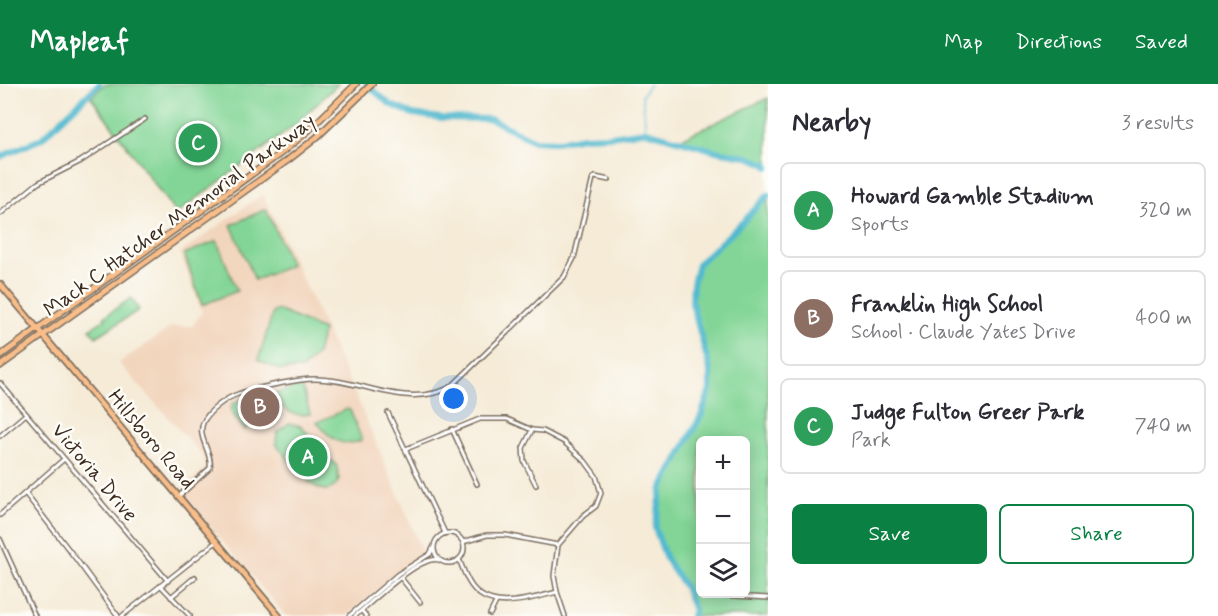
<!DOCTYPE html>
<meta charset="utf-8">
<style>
:root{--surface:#fff;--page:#f7f7f7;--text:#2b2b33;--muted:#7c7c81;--line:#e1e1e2;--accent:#0b8043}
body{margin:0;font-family:Mynerve,sans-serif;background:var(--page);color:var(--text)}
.controls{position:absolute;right:18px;bottom:18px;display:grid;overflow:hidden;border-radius:9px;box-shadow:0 3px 15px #0003}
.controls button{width:54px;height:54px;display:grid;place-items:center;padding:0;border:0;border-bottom:2px solid var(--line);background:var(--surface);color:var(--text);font:30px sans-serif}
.you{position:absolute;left:454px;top:315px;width:21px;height:21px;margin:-15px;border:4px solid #fff;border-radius:50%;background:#1a73e8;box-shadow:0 0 0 9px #1a73e833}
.badge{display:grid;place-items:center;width:39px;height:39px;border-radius:50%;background:var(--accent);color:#fff;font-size:20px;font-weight:700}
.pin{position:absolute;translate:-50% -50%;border:3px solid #fff;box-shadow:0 2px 6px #0006}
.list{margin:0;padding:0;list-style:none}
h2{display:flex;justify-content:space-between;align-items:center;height:78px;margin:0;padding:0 24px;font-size:26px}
h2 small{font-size:20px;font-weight:400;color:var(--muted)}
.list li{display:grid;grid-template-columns:39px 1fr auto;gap:18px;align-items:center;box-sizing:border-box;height:96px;margin:0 12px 12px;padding:0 12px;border:2px solid var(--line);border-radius:9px}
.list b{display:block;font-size:22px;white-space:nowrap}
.list p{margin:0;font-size:20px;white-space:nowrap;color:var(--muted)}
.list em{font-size:20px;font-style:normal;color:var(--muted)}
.actions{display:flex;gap:12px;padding:18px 24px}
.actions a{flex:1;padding:14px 0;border:2px solid var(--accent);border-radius:9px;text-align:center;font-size:21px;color:var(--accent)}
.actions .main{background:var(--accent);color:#fff}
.icon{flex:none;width:33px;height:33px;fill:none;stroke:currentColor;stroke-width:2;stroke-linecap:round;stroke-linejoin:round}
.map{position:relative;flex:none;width:768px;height:532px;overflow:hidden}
header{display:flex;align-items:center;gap:36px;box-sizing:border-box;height:84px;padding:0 30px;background:var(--accent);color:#fff}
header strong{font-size:28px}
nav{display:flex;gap:33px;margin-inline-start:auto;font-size:21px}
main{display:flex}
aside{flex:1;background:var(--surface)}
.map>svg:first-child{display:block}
.built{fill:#f2d5bd}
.green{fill:#82d596;stroke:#5e805a;stroke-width:1.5;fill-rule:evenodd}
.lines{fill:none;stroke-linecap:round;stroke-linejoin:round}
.stream{stroke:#51b9cf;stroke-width:1.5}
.river{stroke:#51b9cf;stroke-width:6}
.minor-casing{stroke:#7c6e5f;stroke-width:6}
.major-casing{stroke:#7c6e5f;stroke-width:8}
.highway-casing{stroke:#7c6e5f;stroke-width:8}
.minor{stroke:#fff;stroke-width:3}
.major{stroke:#f8bd89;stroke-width:4.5}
.highway{stroke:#f8bd89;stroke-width:5}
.labels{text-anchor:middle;stroke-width:5;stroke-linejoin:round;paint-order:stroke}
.street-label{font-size:21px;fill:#3b2a1e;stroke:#fdfcf7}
</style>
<header>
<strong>Mapleaf</strong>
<nav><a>Map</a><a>Directions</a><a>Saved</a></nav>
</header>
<main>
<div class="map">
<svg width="768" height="532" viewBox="0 0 768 532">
<rect width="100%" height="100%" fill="#fdfcf7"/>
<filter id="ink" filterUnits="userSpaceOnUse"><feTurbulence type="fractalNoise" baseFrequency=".0167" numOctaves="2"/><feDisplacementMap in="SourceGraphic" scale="12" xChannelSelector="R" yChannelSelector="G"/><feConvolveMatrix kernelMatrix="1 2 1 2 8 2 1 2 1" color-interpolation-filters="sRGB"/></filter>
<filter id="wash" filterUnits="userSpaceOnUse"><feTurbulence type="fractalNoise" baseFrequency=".008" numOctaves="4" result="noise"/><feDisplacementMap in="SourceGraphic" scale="24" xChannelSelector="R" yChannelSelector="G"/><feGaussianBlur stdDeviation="1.35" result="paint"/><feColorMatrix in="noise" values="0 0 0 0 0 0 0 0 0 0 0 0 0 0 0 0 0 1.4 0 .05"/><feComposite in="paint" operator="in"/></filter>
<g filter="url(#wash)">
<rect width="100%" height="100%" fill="#f5ebd7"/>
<path class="built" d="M263 110 353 305 423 469 346 532H286L180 407 205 385 204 373 119 279 171 243 192 242 202 228 180 169Z"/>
<g class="green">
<path d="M105 0H338L294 42 176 130 91 13Z"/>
<path d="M768 14V83L766 80C738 70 708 64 678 56Z"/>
<path d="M768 111V532H692L694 526 685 503 666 475 655 444 662 404 701 332 710 306V286L692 219 693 200 698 180 746 135ZM700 356H746V510H700Z"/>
<path d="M266 125 291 181 255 196 231 141Z"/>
<path d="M217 157 237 207 202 221 184 170Z"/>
<path d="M131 214 139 226 96 253 90 245 105 235 104 233Z"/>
<path d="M278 226 323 246 317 270 302 285 280 286 258 276 273 228Z"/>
<path d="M302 302 310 330C293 334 281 326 276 309Z"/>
<path d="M253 309C260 325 257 334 245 346L231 328 232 320Z"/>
<path d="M272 320 277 321 282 325 275 337 271 339 260 332 259 330 261 326Z"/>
<path d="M347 325 350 326 362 356C341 365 329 354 317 338Z"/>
<path d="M289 339 301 342 337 382 339 396C323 427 291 377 279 364L276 359 277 349Z"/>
</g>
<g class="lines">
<path class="stream" d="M646 47 642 11 650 0"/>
<g class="river">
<path d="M366 0 391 21 413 30 440 34 491 35 534 57 555 58 583 53 610 52 646 47 716 67 745 72 766 80 768 83"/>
<path d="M0 73 41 55 99 0"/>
<path d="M692 532 694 526 685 503 666 475 655 444 662 404 701 332 710 306V286L692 219 693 200 698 180 746 135 768 111"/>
</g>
</g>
</g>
<g filter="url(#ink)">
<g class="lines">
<g class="minor-casing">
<g id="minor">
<path d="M0 130 38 99 81 77 145 35"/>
<path d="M0 299 168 497"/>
<path d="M388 329 445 449"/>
<path d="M452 345 477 400"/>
<path d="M532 346 523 364 524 377 536 401"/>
<path d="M0 352 26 330"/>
<path d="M406 365 480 335H507L532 346 543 347 564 358 585 377 596 392 601 409 596 422 583 432 558 461 554 492 557 508 565 532"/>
<path d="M25 409 76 475 118 532"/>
<path d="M179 412 210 384C213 369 197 354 203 339 208 327 226 314 238 310 256 304 297 295 315 295 362 295 405 326 451 303L564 193 574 174 593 94 595 93 609 96"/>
<path d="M0 431 64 375"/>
<circle cx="449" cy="464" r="15"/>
<path d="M0 455 35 532"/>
<path d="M463 458 487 451H505L558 461"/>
<path d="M459 475C462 483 465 491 469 498 487 530 529 515 557 508"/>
<path d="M401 494 420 518"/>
<path d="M162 503 190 532"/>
<path d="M718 511 768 514"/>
<path d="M171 513 195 493"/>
<path d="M362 527 366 532"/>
<path d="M490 530 496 518"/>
<path d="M122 532 216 458"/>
<path d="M349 532 398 490 430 470 433 464"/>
<path d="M355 532C371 519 420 470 439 476"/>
</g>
</g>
<g class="major-casing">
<path id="major" d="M0 200 279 532"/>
</g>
<g class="highway-casing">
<g id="highway">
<path d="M0 272 281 69 308 47 356 0"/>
<path d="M0 282 288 76 316 54 372 0"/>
</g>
</g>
<use href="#minor" class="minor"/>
<use href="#major" class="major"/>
<use href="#highway" class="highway"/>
</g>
</g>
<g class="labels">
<g class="street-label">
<text transform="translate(179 131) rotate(-36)" y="7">Mack C Hatcher Memorial Parkway</text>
<text transform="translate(152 355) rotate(50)" y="7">Hillsboro Road</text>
<text transform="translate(95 388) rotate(50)" y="7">Victoria Drive</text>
</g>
</g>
</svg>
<div class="controls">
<button>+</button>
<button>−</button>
<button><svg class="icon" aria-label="layers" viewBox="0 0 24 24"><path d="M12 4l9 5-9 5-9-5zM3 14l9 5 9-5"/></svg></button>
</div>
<div class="you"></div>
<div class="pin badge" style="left:308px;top:373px;background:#2e9e5b">A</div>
<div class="pin badge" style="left:260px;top:323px;background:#8d6e63">B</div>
<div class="pin badge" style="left:198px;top:59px;background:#2e9e5b">C</div>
</div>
<aside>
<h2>Nearby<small>3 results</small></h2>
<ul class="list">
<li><span class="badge" style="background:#2e9e5b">A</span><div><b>Howard Gamble Stadium</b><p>Sports</p></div><em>320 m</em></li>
<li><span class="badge" style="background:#8d6e63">B</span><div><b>Franklin High School</b><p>School · Claude Yates Drive</p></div><em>400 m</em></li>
<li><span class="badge" style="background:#2e9e5b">C</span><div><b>Judge Fulton Greer Park</b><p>Park</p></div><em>740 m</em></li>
</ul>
<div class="actions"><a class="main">Save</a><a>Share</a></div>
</aside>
</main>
